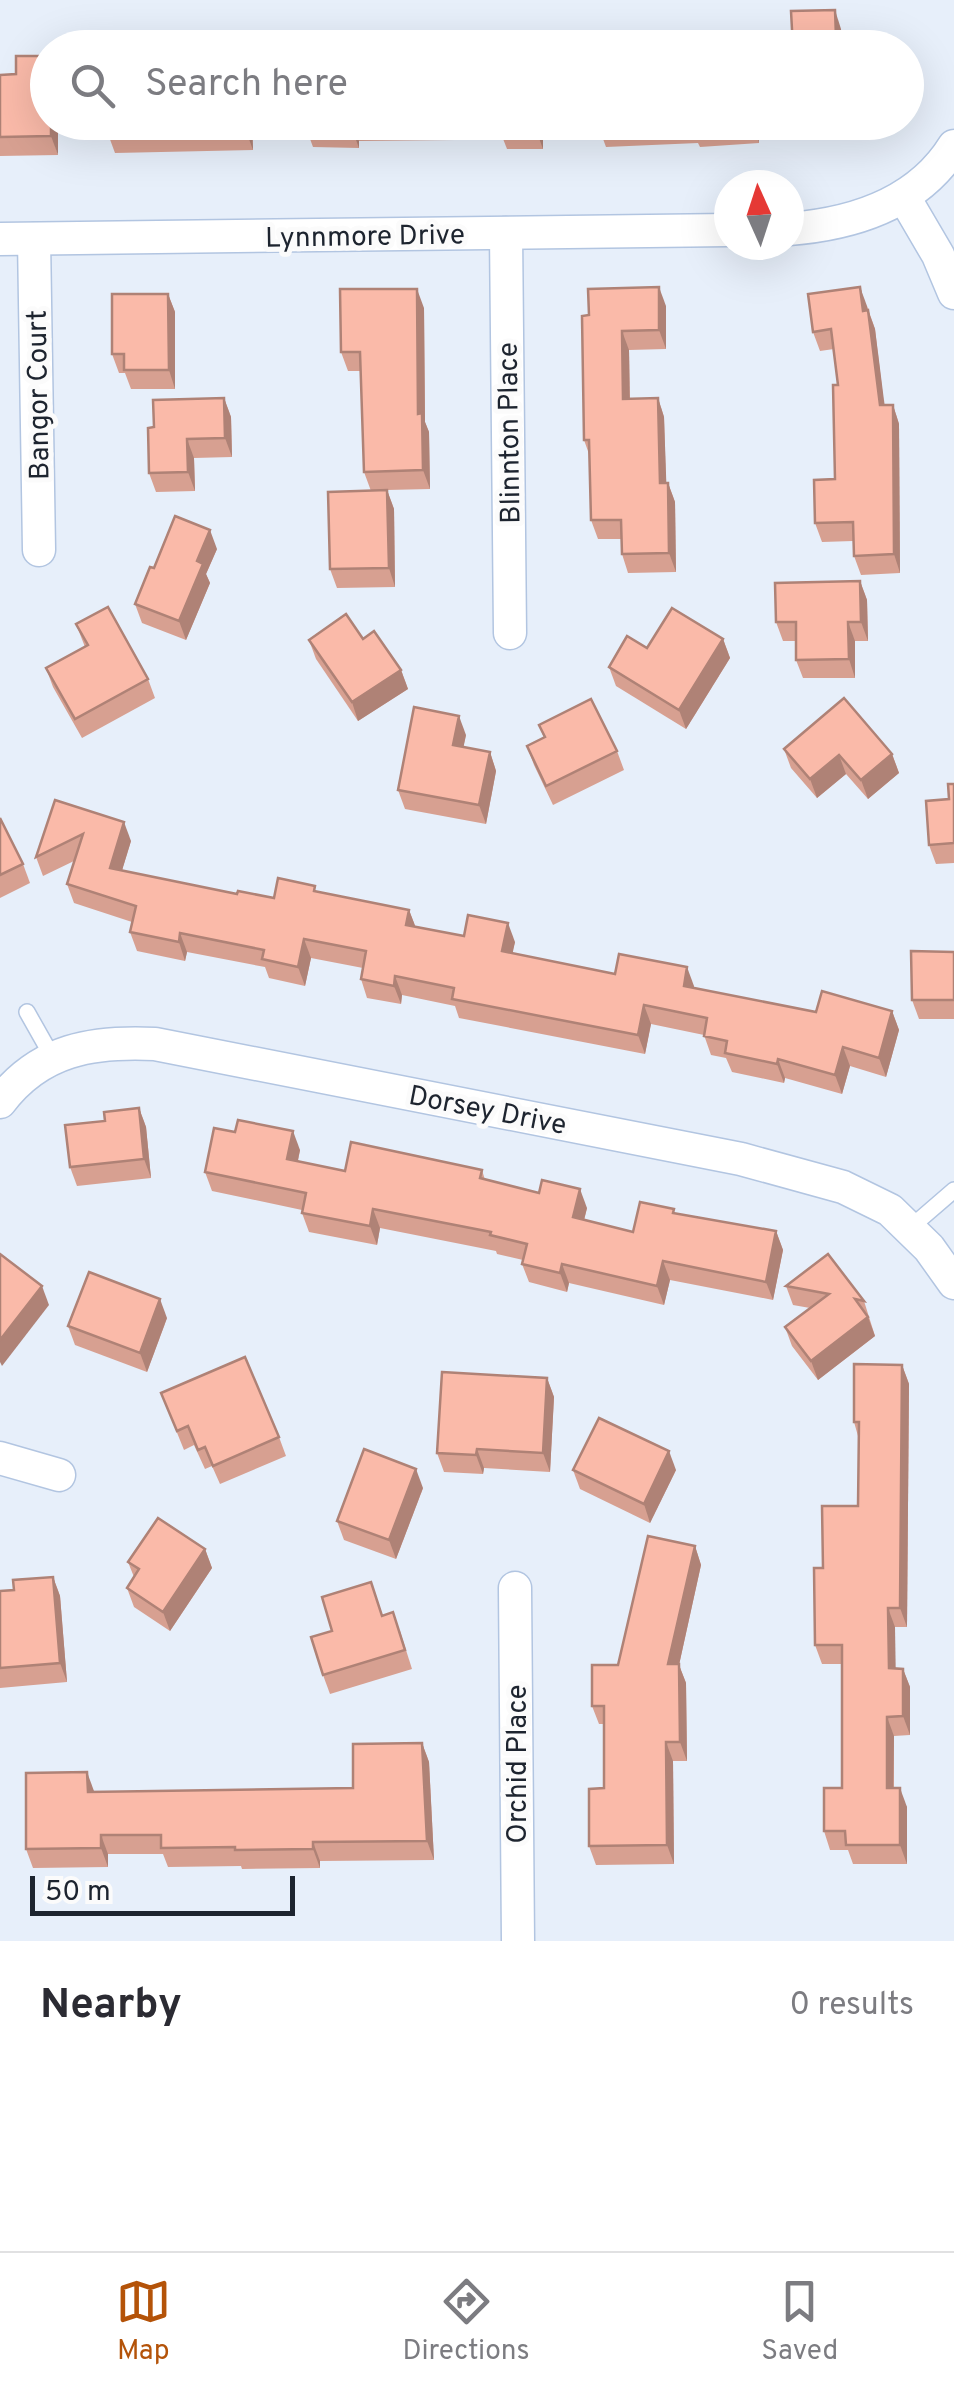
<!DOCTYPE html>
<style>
:root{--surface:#fff;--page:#f2f2f3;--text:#2b2b33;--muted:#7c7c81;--line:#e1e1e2;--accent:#b45309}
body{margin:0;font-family:Overpass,sans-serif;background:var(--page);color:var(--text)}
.compass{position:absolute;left:714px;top:170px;width:90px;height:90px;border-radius:50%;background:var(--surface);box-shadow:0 10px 40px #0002;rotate:357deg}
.scale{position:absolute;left:30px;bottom:25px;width:265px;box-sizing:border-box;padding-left:10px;border:5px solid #1d242f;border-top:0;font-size:28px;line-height:35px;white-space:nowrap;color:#1d242f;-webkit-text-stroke:8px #fbfbfb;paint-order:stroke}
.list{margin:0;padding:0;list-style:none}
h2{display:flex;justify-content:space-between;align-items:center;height:130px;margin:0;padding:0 40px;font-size:42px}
h2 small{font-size:32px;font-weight:400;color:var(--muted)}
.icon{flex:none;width:55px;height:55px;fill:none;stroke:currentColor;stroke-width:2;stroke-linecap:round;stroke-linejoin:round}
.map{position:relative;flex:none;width:954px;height:1941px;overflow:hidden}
.search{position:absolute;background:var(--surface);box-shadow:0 10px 40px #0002;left:30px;right:30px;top:30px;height:110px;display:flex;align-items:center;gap:25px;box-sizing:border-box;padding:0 35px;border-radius:55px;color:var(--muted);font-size:38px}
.sheet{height:310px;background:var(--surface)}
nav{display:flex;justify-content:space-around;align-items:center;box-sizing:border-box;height:140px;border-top:2px solid var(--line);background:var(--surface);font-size:28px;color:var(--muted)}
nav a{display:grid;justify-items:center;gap:5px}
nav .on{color:var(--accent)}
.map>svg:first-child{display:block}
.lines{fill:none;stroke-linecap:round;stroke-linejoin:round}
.service-casing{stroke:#b2c5e1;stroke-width:18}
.minor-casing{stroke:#b2c5e1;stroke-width:35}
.service{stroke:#fff;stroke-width:15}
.minor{stroke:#fff;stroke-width:32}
.wall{fill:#d7a091}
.shaded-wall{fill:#af8276}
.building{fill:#fabaa9;stroke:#af8276;stroke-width:2.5}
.labels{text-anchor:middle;stroke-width:10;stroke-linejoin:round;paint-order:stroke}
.street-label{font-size:28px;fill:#1d242f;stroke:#fbfbfb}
</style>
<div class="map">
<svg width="954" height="1941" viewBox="0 0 954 1941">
<rect width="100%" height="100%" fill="#e7effa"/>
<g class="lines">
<g class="service-casing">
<g id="service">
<path d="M27 1012 53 1058"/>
<path d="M910 1228 954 1190"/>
</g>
</g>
<g class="minor-casing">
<g id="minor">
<path d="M904 197 938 255 954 293"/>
<path d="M789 229C853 224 918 204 954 146"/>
<path d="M506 233 510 633"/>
<path d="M0 239 729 230"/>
<path d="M34 239 39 550"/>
<path d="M0 1102C40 1049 93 1041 155 1044L741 1159 843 1187 890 1210 929 1248 954 1283"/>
<path d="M0 1458 59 1475"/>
<path d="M515 1588 518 1941"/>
</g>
</g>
<use href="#service" class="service"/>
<use href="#minor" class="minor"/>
</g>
<g class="wall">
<path d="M0 75 48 122 58 155 0 156Z"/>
<path d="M108 122H454L455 140 359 141V148L313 147 306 128V123L252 124 253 150 115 153 108 134Z"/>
<path d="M500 122H543V149H507L500 131Z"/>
<path d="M599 122H777V130H758L759 143 700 147 698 143 606 147 599 128Z"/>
<path d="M168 294 175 312V389H131L125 373H119L112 354Z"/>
<path d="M666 306V349L629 350 630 399 658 398 664 417 666 483H668L675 502 676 572 628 573 622 554 621 539H598L591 520 589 454 584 440 589 315Z"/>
<path d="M867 306 875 329 884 405H893L899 424 900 573 861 575 854 556 853 541 822 542 815 523 835 479 838 385 834 349 820 351 813 332Z"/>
<path d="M424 308 425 422 429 432 430 489 387 490 394 509 395 587 337 588 330 569 371 491 364 472 361 371H348L341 352Z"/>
<path d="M224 398 231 417 232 457 194 458 195 491 156 492 149 473 154 427Z"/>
<path d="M217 549 206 574 210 583 186 640 142 623 135 604 154 568Z"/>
<path d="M860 581 867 600 868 641H855V678H803L796 660V641H783L776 622Z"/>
<path d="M76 624 148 679 155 698 82 738 53 687 46 668 85 647Z"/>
<path d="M363 639 401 670 408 689 358 721 316 659 309 640Z"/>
<path d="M723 639 730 658 686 729 616 686 609 667 647 648Z"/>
<path d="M539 725 617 751 624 770 553 805 534 765 527 746 544 738Z"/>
<path d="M466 735 463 747 490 752 496 771 486 824 405 809 398 790Z"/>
<path d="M784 749 892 754 899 773 868 799 846 774 817 798 791 768Z"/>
<path d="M954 784V863L936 864 929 845Z"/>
<path d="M55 800 131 841 122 870 237 894 274 898 317 891 409 910 415 926 464 936 515 942 512 953 615 974 694 986V988L816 1012 892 1011 899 1030 886 1077 850 1066 842 1094 785 1078 784 1083 732 1072 726 1058 711 1055 704 1035 651 1024 645 1054 459 1018 455 1006 402 995 401 1004 367 998 361 979 363 968 311 958 305 986 269 978 265 967 187 952 185 961 137 951 130 932 132 922 74 903 67 884 74 861 43 876 36 857Z"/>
<path d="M0 818 23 864 30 883 0 898Z"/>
<path d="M954 952V1019H919L912 1000Z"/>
<path d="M139 1108 146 1127 151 1178 77 1186 70 1167 105 1121Z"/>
<path d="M235 1132 300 1150 298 1161 345 1171 482 1170 485 1180 587 1208 584 1220 633 1232 676 1214 776 1231 783 1250 773 1300 670 1280 664 1305 569 1283 567 1292 529 1282 522 1264 523 1260 497 1254 496 1251 380 1228 377 1245 309 1232 302 1213V1210L212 1191 205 1172Z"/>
<path d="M786 1286 864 1301 875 1336 818 1380 792 1346 785 1327 810 1308 793 1305Z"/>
<path d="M167 1318 147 1372 75 1345 68 1326Z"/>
<path d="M902 1365 909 1384 907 1627H895V1668L903 1669 910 1687V1735L894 1736V1788L907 1807V1864H853L848 1850H830L824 1831 842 1788V1664H822L815 1645 823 1568 858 1506V1436L854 1422Z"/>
<path d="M547 1378 554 1397 550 1472 484 1468 483 1474 444 1472 437 1453Z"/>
<path d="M161 1393 279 1437 286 1456 220 1484 212 1466 205 1469 194 1445 184 1450Z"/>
<path d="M573 1470H676L650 1523 580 1489Z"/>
<path d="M423 1488 396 1559 344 1540 337 1521Z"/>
<path d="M695 1546 701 1565 679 1665 686 1683 687 1761H673L674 1864 596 1865 589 1846 604 1788V1724H599L592 1706Z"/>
<path d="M205 1549 212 1568 170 1631 134 1607 127 1588 134 1577 128 1562Z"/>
<path d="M53 1577 60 1596 67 1682 0 1688V1591L14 1590Z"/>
<path d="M383 1616 400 1631 412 1669 330 1694 323 1675Z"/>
<path d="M422 1743 429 1762 434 1860 320 1861V1868L242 1869 241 1866 168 1867 163 1854H108V1867L33 1868 26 1849 94 1792 353 1788Z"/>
</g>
<g class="shaded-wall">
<path d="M835 10 841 29 842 48 836 37Z"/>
<path d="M51 122H58V155L51 136Z"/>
<path d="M246 122H252L253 150 246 131Z"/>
<path d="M353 122 359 141V148L352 129Z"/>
<path d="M448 122H454L455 140Z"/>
<path d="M536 122H543V149L536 130Z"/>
<path d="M752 122H755L758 130 759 143Z"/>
<path d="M659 287 666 306V349L659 330Z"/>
<path d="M860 287 867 306 870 330 863 311Z"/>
<path d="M417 289 424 308 425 422 429 432 430 489 423 470 418 414Z"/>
<path d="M168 294 175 312V389L169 370Z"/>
<path d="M868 310 875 329 887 424 880 405Z"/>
<path d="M622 331 629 350 630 418 623 399Z"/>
<path d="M224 398 231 417 232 457 225 438Z"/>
<path d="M658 398 664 417 667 502 660 483Z"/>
<path d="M893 405 899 424 900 573 894 554Z"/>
<path d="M187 439 194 458 195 491 188 472Z"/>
<path d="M668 483 675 502 676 572 669 553Z"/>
<path d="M387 490 394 509 395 587 389 568Z"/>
<path d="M210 530 217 549 206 574 210 583 186 640 179 621 197 561Z"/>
<path d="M860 581 867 600 868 641 861 622Z"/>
<path d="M848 622 855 641V678L849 659Z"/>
<path d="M723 639 730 658 686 729 679 710Z"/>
<path d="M401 670 408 689 358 721 352 702Z"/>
<path d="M459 716 466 735 460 764 453 745Z"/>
<path d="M490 752 496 771 486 824 479 805Z"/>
<path d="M892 754 899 773 868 799 861 780Z"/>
<path d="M839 755 846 774 817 798 810 779Z"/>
<path d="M124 822 131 841 117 887 110 868Z"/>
<path d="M409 910 416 928 406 925Z"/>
<path d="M508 923 515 942 509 970 502 951Z"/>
<path d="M180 933 187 952 185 961 179 942Z"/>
<path d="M304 939 311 958 305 986 298 967Z"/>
<path d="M687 967 694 986 690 1005 684 986Z"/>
<path d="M395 976 402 995 401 1004 394 986Z"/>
<path d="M644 1005 651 1024 645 1054 638 1035Z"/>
<path d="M892 1011 899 1030 886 1077 879 1058Z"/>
<path d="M843 1047 850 1066 842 1094 835 1075Z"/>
<path d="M778 1059 785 1078 784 1083 777 1064Z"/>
<path d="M139 1108 146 1127 151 1178 144 1159Z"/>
<path d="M293 1131 300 1150 294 1178 287 1159Z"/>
<path d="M580 1189 587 1208 580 1236 573 1217Z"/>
<path d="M373 1209 380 1228 377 1245 370 1226Z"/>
<path d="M776 1231 783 1250 773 1300 766 1282Z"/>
<path d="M663 1261 670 1280 664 1305 657 1286Z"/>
<path d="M562 1264 569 1283 567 1292 560 1273Z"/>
<path d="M42 1286 49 1305 2 1366 0 1362V1340Z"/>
<path d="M160 1299 167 1318 147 1372 140 1353Z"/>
<path d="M868 1317 875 1336 818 1380 811 1361Z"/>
<path d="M902 1365 909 1384 907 1627 900 1608Z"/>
<path d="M547 1378 554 1397 550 1472 543 1453Z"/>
<path d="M477 1449 484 1468 483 1474 476 1455Z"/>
<path d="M669 1451 676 1470 650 1523 644 1504Z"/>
<path d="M416 1469 423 1488 396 1559 389 1540Z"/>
<path d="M695 1546 701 1565 679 1665 686 1683 687 1761 680 1742 668 1664Z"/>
<path d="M205 1549 212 1568 170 1631 163 1612Z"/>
<path d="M53 1577 60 1596 67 1682 60 1663Z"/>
<path d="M888 1608 895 1627 896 1687 889 1668Z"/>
<path d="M903 1669 910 1687V1735L903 1716Z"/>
<path d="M887 1717 894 1736 893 1807 887 1788Z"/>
<path d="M666 1742 673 1761 674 1864 667 1845Z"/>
<path d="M422 1743 429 1762 434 1860 427 1841Z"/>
<path d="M87 1772 94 1791 95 1810 88 1792Z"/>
<path d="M900 1788 907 1807V1864L900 1845Z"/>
<path d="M101 1835 108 1854V1867L101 1848Z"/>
<path d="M313 1842 320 1861V1868L313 1849Z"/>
</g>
<g class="building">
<path d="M835 10 836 37 877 35V48H793L791 11Z"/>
<path d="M16 56H48V122H51V136L0 137V75L16 74Z"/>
<path d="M108 122H246V131L108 134Z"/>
<path d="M306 122H352V129L306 128Z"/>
<path d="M500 122H536V130L500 131Z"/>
<path d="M599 122H752V124L693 128V124L599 128Z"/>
<path d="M659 287V330L622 331 623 399 658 398 660 483H668L669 553 622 554 621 520H591L589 440H584L582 316 589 315 588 289Z"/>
<path d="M860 287 863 311 868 310 880 405H893L894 554 854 556 853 522 815 523 814 480 835 479 833 385H838L831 329 813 332 808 294Z"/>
<path d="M340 289H417L418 414 422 413 423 470 364 472 360 352H341Z"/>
<path d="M112 294H168L169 370H124V354H112Z"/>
<path d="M224 398 225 438 187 439 188 472 149 473 148 428 154 427 153 400Z"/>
<path d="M387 490 389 568 330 569 328 492Z"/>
<path d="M175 516 210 530 197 561 203 564 179 621 135 604 150 567 154 568Z"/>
<path d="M860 581 861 622H848L849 659 796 660V622H776L775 583Z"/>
<path d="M108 607 148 679 75 719 46 668 88 645 76 624Z"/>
<path d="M672 608 723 639 679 710 609 667 627 636 647 648Z"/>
<path d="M346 614 363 639 374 631 401 670 352 702 309 640Z"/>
<path d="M844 698 892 754 861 780 839 755 810 779 784 749Z"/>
<path d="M591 699 617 751 546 786 527 746 545 737 539 725Z"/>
<path d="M414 707 459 716 453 745 490 752 479 805 398 790Z"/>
<path d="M948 784H954V843L929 845 926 801 949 799Z"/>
<path d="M55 800 124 822 110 868 237 894 238 891 274 898 278 878 315 886 314 891 409 910 406 925 464 936 468 915 508 923 502 951 615 974 619 954 687 967 684 986 816 1012 822 991 892 1011 879 1058 843 1047 835 1075 778 1059 777 1064 725 1053 727 1041 704 1036 707 1018 644 1005 638 1035 452 999 454 988 395 976 394 986 361 979 366 951 304 939 298 967 262 959 264 950 180 933 179 942 130 932 136 906 67 884 83 834 36 857Z"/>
<path d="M0 818 23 864 0 875Z"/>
<path d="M911 951 954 952V1000H912Z"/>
<path d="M139 1108 144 1159 70 1167 65 1125 105 1121 104 1112Z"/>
<path d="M238 1120 293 1131 287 1159 345 1171 351 1142 482 1170 480 1178 539 1193 542 1180 580 1189 573 1217 633 1232 640 1202 674 1209 673 1213 776 1231 766 1282 663 1261 657 1286 562 1264 560 1273 522 1264 527 1244 490 1235 491 1232 373 1209 370 1226 302 1213 306 1193 205 1172 214 1128 235 1132Z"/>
<path d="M0 1254 42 1286 0 1340Z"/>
<path d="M828 1254 864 1301 855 1299 868 1317 811 1361 785 1327 829 1294 786 1286Z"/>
<path d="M89 1272 160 1299 140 1353 68 1326Z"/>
<path d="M245 1357 279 1437 213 1466 205 1447 198 1450 188 1426 177 1431 161 1393Z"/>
<path d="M854 1364 902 1365 900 1608H888L889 1668 903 1669V1716L887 1717V1788H900V1845H846L845 1831H824V1788H842V1645H815L814 1568H823L822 1506H858L859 1422H854Z"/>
<path d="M442 1372 547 1378 543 1453 477 1449 476 1455 437 1453Z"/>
<path d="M599 1418 669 1451 644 1504 573 1470Z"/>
<path d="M364 1449 416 1469 389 1540 337 1521Z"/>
<path d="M158 1518 205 1549 163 1612 127 1588 139 1569 128 1562Z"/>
<path d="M648 1536 695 1546 668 1664H679L680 1742H666L667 1845 589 1846V1789L604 1788V1706H592V1665H618Z"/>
<path d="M53 1577 60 1663 0 1668V1591L14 1590 13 1580Z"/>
<path d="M371 1582 382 1616 393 1612 405 1650 323 1675 311 1637 332 1631 322 1597Z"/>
<path d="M422 1743 427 1841 313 1842V1849L235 1850V1847L161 1848V1835H101V1848L26 1849V1773L87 1772 88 1792 353 1788V1744Z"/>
</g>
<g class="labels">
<g class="street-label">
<text transform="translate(365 235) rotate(-1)" y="10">Lynnmore Drive</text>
<text transform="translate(37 395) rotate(-91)" y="10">Bangor Court</text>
<text transform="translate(508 433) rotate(-91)" y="10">Blinnton Place</text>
<text transform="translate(488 1109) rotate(11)" y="10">Dorsey Drive</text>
<text transform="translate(516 1764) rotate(-90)" y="10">Orchid Place</text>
</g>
</g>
</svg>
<svg class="compass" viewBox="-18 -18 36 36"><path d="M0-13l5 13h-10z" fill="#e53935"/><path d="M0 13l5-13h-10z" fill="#7c7c81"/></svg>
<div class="scale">50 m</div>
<div class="search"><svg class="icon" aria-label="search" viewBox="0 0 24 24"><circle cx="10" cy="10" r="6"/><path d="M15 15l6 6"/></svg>Search here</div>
</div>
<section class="sheet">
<h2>Nearby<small>0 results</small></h2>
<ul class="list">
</ul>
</section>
<nav>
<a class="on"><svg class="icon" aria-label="map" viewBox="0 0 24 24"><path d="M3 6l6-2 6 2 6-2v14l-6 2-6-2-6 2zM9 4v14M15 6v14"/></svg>Map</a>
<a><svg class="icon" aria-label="directions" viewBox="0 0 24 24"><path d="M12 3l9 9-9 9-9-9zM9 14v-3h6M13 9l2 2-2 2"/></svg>Directions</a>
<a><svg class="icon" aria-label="saved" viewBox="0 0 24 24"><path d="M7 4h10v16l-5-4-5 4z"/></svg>Saved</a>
</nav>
